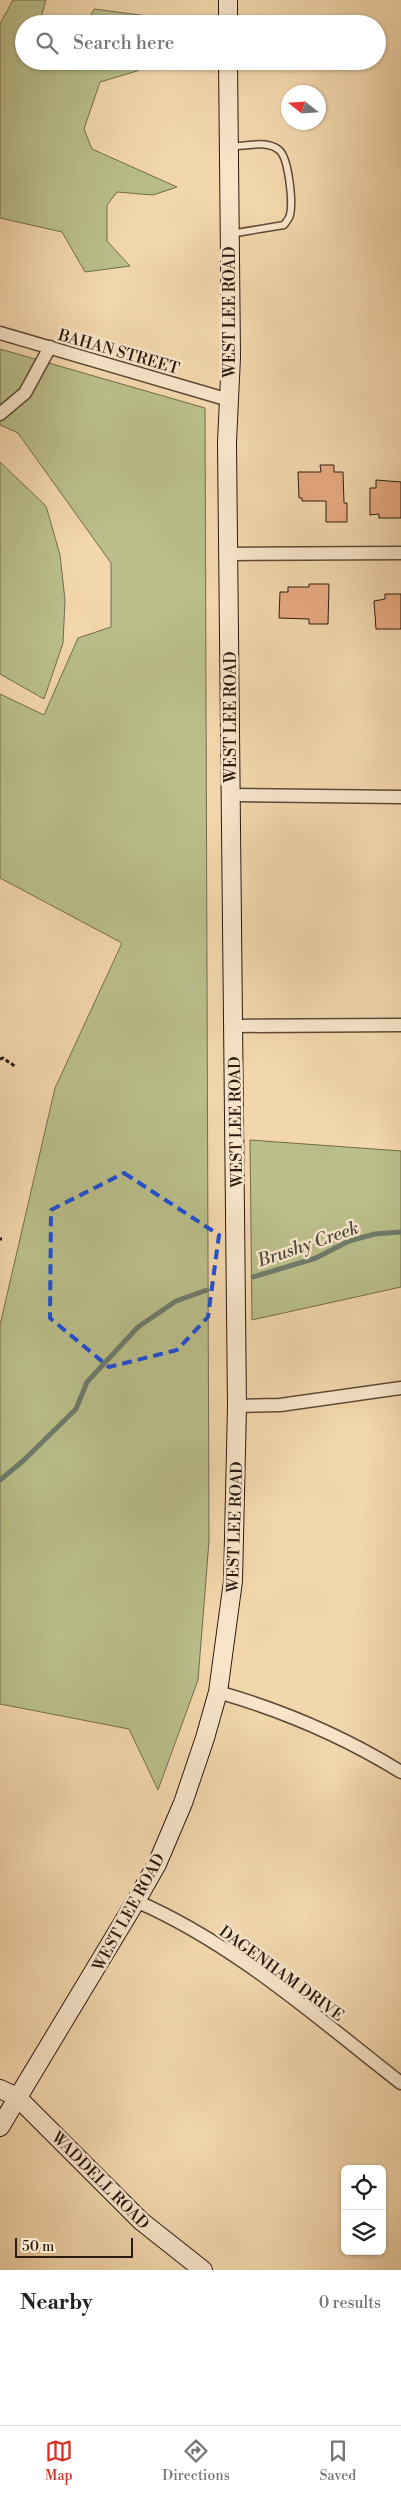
<!DOCTYPE html>
<style>
:root{--surface:#fff;--page:#f2f2f2;--text:#202124;--muted:#757577;--line:#e0e0e0;--accent:#d93025}
body{margin:0;font-family:"Libre Bodoni",serif;background:var(--page);color:var(--text)}
.controls{position:absolute;right:15px;bottom:15px;display:grid;overflow:hidden;border-radius:8px;box-shadow:0 1px 4px #0004}
.controls button{width:45px;height:45px;display:grid;place-items:center;padding:0;border:0;border-bottom:1px solid var(--line);background:var(--surface);color:var(--text);font:25px sans-serif}
.compass{position:absolute;left:281px;top:85px;width:45px;height:45px;border-radius:50%;background:var(--surface);box-shadow:0 1px 4px #0004;rotate:287deg}
.scale{position:absolute;left:15px;bottom:12px;width:118px;box-sizing:border-box;padding-left:5px;border:2px solid #2c1b10;border-top:0;font-size:14px;line-height:18px;white-space:nowrap;color:#2c1b10;-webkit-text-stroke:4px #f7e4c9;paint-order:stroke}
.list{margin:0;padding:0;list-style:none}
h2{display:flex;justify-content:space-between;align-items:center;height:65px;margin:0;padding:0 20px;font-size:21px}
h2 small{font-size:16px;font-weight:400;color:var(--muted)}
.icon{flex:none;width:28px;height:28px;fill:none;stroke:currentColor;stroke-width:2;stroke-linecap:round;stroke-linejoin:round}
.map{position:relative;flex:none;width:401px;height:2270px;overflow:hidden}
.search{position:absolute;background:var(--surface);box-shadow:0 1px 4px #0004;left:15px;right:15px;top:15px;height:55px;display:flex;align-items:center;gap:12px;box-sizing:border-box;padding:0 18px;border-radius:28px;color:var(--muted);font-size:19px}
.sheet{height:155px;background:var(--surface)}
nav{display:flex;justify-content:space-around;align-items:center;box-sizing:border-box;height:70px;border-top:1px solid var(--line);background:var(--surface);font-size:14px;color:var(--muted)}
nav a{display:grid;justify-items:center;gap:2px}
nav .on{color:var(--accent)}
.map>svg:first-child{display:block}
.green{fill:#b9be8a;stroke:#726c4d}
.lines{fill:none;stroke-linecap:round;stroke-linejoin:round}
.stream{stroke:#6f7a6b;stroke-width:5}
.building{fill:#e7a980;stroke:#2c1b10}
.lane-casing{stroke:#5e4a37;stroke-width:9}
.street-casing{stroke:#5e4a37;stroke-width:15}
.secondary-casing{stroke:#2c1b10;stroke-width:20}
.path{stroke:#2c1b10;stroke-width:3;stroke-dasharray:4 2.5;stroke-linecap:butt}
.lane{stroke:#f7e4c9;stroke-width:6}
.street{stroke:#f7e4c9;stroke-width:12}
.secondary{stroke:#f7e4c9;stroke-width:18}
.marked{fill:none;stroke:#1d4ed8;stroke-width:4;stroke-dasharray:10 6;stroke-linejoin:round}
.labels{text-anchor:middle;stroke-width:5;stroke-linejoin:round;paint-order:stroke}
.street-label{font-size:16px;fill:#2c1b10;stroke:#f7e4c9}
.water-label{font-size:18px;font-style:italic;fill:#4d4a3e;stroke:#f7e4c9}
</style>
<div class="map">
<svg width="401" height="2270" viewBox="0 0 401 2270">
<rect width="100%" height="100%" fill="#f2d6ac"/>
<filter id="stains"><feTurbulence type="fractalNoise" baseFrequency=".004" numOctaves="4"/><feColorMatrix values="0 0 0 0 .2 0 0 0 0 .09 0 0 0 0 .02 0 0 0 .5 -.17"/></filter>
<radialGradient id="worn" r=".72"><stop offset=".6" stop-color="#630" stop-opacity="0"/><stop offset="1" stop-color="#630" stop-opacity=".3"/></radialGradient>
<g class="green">
<path d="M13 0H46L39 24H24V61H149L137 71 100 82 84 129 92 149 177 187 153 195 117 192 107 205V241L130 266 85 272 62 232 0 218V24Z"/>
<path d="M94 9 163 18 165 24H86Z"/>
<path d="M0 349 205 408 209 1541 198 1680 158 1790 129 1729 0 1704V1325L55 1088 122 943 0 878V694L44 715 78 638 111 627V563L18 433 0 425Z"/>
<path d="M0 462 46 506 60 555 65 600 63 643 44 699 0 674Z"/>
<path d="M250 1140 401 1151V1287L252 1320Z"/>
</g>
<g class="lines">
<g class="stream">
<path d="M253 1277 316 1258 349 1241 375 1234 401 1232"/>
<path d="M0 1480 24 1460 76 1409 87 1382 138 1327 176 1301 207 1290"/>
</g>
</g>
<g class="building">
<path d="M320 465H334V472H343L344 503H347V522H326V501H302V498H299L298 472H321Z"/>
<path d="M376 480 401 482V518H379V514L370 515V488H376Z"/>
<path d="M309 584H329L328 624H309V619L279 618 280 592H288V587H309Z"/>
<path d="M385 594H401V629H376L374 601 385 599Z"/>
</g>
<g class="lines">
<g class="lane-casing">
<path id="lane" d="M229 147C244 146 267 140 279 150 289 158 293 203 290 215 289 219 286 222 284 225L230 234"/>
</g>
<g class="street-casing">
<g id="street">
<path d="M0 333 229 400"/>
<path d="M0 414 25 393 50 347"/>
<path d="M228 554 401 553"/>
<path d="M230 795 401 797"/>
<path d="M233 1026 401 1025"/>
<path d="M237 1406 280 1405 401 1388"/>
<path d="M218 1692C284 1711 343 1736 401 1772"/>
<path d="M136 1901C235 1944 316 2017 401 2083"/>
</g>
</g>
<g class="secondary-casing">
<g id="secondary">
<path d="M228 0V24"/>
<path d="M0 2089 17 2097 141 2221 203 2270"/>
<path d="M0 2127 136 1901 157 1864 183 1803 205 1738 218 1692 233 1581 237 1406 227 442 231 357 228 61"/>
</g>
</g>
<g class="path">
<path d="M0 1059 3 1058 16 1067"/>
<path d="M0 1239H2"/>
</g>
<use href="#lane" class="lane"/>
<use href="#street" class="street"/>
<use href="#secondary" class="secondary"/>
</g>
<path class="marked" d="M124 1173 219 1235 208 1317 177 1350 109 1367 50 1318 51 1210Z"/>
<g class="labels">
<g class="street-label">
<text transform="translate(229 312) rotate(-90)" y="6">WEST LEE ROAD</text>
<text transform="translate(119 351) rotate(16)" y="6">BAHAN STREET</text>
<text transform="translate(230 717) rotate(-90)" y="6">WEST LEE ROAD</text>
<text transform="translate(235 1122) rotate(-91)" y="6">WEST LEE ROAD</text>
<text transform="translate(234 1527) rotate(-88)" y="6">WEST LEE ROAD</text>
<text transform="translate(128 1912) rotate(-61)" y="6">WEST LEE ROAD</text>
<text transform="translate(282 1973) rotate(36)" y="6">DAGENHAM DRIVE</text>
<text transform="translate(101 2180) rotate(45)" y="6">WADDELL ROAD</text>
</g>
<g class="water-label">
<text transform="translate(308 1244) rotate(-19)" y="6">Brushy Creek</text>
</g>
</g>
<rect width="100%" height="100%" filter="url(#stains)"/>
<rect width="100%" height="100%" fill="url(#worn)"/>
</svg>
<div class="controls">
<button><svg class="icon" aria-label="locate" viewBox="0 0 24 24"><circle cx="12" cy="12" r="6"/><path d="M12 2v4M12 18v4M2 12h4M18 12h4"/></svg></button>
<button><svg class="icon" aria-label="layers" viewBox="0 0 24 24"><path d="M12 4l9 5-9 5-9-5zM3 14l9 5 9-5"/></svg></button>
</div>
<svg class="compass" viewBox="-18 -18 36 36"><path d="M0-13l5 13h-10z" fill="#e53935"/><path d="M0 13l5-13h-10z" fill="#757577"/></svg>
<div class="scale">50 m</div>
<div class="search"><svg class="icon" aria-label="search" viewBox="0 0 24 24"><circle cx="10" cy="10" r="6"/><path d="M15 15l6 6"/></svg>Search here</div>
</div>
<section class="sheet">
<h2>Nearby<small>0 results</small></h2>
<ul class="list">
</ul>
</section>
<nav>
<a class="on"><svg class="icon" aria-label="map" viewBox="0 0 24 24"><path d="M3 6l6-2 6 2 6-2v14l-6 2-6-2-6 2zM9 4v14M15 6v14"/></svg>Map</a>
<a><svg class="icon" aria-label="directions" viewBox="0 0 24 24"><path d="M12 3l9 9-9 9-9-9zM9 14v-3h6M13 9l2 2-2 2"/></svg>Directions</a>
<a><svg class="icon" aria-label="saved" viewBox="0 0 24 24"><path d="M7 4h10v16l-5-4-5 4z"/></svg>Saved</a>
</nav>
